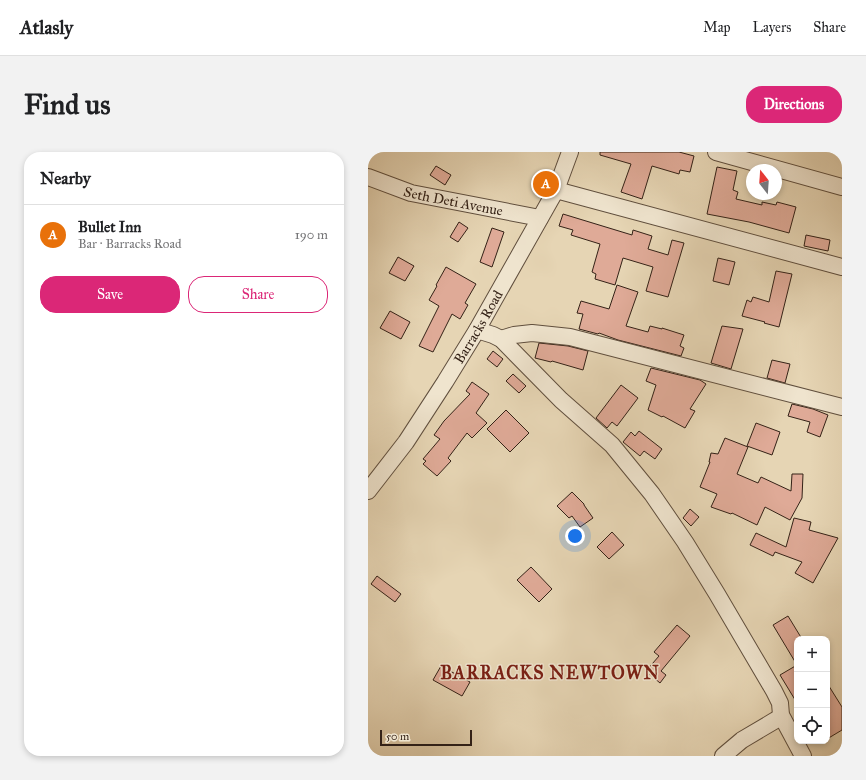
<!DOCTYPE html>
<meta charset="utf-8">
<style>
:root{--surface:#fff;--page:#f2f2f2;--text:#202124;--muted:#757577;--line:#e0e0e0;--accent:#db2777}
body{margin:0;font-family:"IM FELL Great Primer",serif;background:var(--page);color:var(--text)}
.controls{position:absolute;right:12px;bottom:12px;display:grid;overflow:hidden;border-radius:8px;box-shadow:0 2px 6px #0003}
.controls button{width:36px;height:36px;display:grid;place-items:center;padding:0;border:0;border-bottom:1px solid var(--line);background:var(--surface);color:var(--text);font:20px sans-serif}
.compass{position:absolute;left:378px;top:12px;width:36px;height:36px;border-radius:50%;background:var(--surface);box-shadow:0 2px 6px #0003;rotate:343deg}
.scale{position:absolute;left:12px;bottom:10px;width:92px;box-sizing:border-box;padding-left:4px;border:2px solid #342217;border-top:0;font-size:11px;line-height:14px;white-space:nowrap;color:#342217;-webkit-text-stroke:3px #efe4ce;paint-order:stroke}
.you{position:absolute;left:207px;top:384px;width:14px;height:14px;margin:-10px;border:3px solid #fff;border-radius:50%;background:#1a73e8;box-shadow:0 0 0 6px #1a73e833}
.badge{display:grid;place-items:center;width:26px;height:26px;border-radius:50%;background:var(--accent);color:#fff;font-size:13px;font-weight:700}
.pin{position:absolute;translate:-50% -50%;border:2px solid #fff;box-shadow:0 1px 4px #0006}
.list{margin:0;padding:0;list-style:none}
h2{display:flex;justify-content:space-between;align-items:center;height:52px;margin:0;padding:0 16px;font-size:17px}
h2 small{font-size:13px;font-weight:400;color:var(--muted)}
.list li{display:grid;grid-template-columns:26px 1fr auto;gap:12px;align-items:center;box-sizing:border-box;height:60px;padding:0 16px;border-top:1px solid var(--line)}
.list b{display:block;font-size:15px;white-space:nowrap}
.list p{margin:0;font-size:13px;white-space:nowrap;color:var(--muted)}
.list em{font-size:13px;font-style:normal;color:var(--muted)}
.actions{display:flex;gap:8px;padding:12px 16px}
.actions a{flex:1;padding:9px 0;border:1px solid var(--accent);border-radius:16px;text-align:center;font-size:14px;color:var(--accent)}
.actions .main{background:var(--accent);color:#fff}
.icon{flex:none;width:22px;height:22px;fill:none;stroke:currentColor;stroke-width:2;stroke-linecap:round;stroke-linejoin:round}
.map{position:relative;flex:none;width:474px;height:604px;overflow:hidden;border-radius:16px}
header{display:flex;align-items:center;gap:24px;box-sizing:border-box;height:56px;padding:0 20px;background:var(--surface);border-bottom:1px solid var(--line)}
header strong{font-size:19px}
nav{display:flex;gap:22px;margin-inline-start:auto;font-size:14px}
.intro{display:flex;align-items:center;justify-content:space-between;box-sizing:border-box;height:96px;padding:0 24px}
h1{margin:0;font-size:28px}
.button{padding:10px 18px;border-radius:16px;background:var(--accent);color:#fff;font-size:14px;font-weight:700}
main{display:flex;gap:24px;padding:0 24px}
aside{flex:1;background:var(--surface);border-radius:16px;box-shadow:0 2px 6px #0003}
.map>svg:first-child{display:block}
.building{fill:#dfaa97;stroke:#342217}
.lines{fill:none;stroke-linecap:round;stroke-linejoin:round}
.minor-casing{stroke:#604f3e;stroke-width:18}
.minor{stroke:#efe4ce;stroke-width:16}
.labels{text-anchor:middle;stroke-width:3;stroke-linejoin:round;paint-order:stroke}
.street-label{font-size:14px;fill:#342217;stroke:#efe4ce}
.district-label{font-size:18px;font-weight:bold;letter-spacing:1px;fill:#7a1f14;stroke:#efe4ce}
</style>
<header>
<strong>Atlasly</strong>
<nav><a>Map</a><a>Layers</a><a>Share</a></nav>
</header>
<div class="intro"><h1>Find us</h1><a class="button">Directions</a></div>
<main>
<aside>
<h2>Nearby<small></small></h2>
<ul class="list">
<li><span class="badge" style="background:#e8710a">A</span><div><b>Bullet Inn</b><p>Bar · Barracks Road</p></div><em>190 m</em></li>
</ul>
<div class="actions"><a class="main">Save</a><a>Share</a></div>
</aside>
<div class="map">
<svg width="474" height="604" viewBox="0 0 474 604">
<rect width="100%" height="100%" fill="#e6d5b4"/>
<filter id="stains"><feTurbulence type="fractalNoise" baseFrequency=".005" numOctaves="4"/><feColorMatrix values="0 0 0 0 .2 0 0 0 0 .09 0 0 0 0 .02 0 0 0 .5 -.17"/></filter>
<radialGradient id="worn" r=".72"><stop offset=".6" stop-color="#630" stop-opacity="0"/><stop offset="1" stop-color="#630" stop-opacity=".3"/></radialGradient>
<g class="building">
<path d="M232 0H311L326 4 322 20 312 18 311 22 284 14 274 47 253 40 263 12 232 3Z"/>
<path d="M68 14 83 23 77 33 62 23Z"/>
<path d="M349 15 369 19 365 38 370 40 368 47 394 53V50L408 53 409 50 428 55 421 81 381 70 339 62Z"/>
<path d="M195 62 264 83 265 78 284 84 280 97 300 103 304 88 316 91 300 145 278 139 285 115 255 106 247 133 227 127 228 122 224 120 232 92 203 83 205 78 191 74Z"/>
<path d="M91 70 100 76 90 90 82 85Z"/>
<path d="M124 76 136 80 124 115 112 110Z"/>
<path d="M438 83 462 88 460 99 436 94Z"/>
<path d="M30 105 46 114 37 129 21 121Z"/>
<path d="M350 106 367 110 361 133 345 129Z"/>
<path d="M78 115 108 132 97 151 100 153 92 167 84 162 65 200 51 194 71 154 61 148 69 134 68 133Z"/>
<path d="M408 119 424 122 411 175 396 171 397 170 374 164 379 148 383 150 385 145 401 150Z"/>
<path d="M249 133 270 140 258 174 280 180 282 174 294 177V176L316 183 312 194 316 196 313 204 250 188 231 181 230 182 211 177 215 162 209 161 213 149 241 157Z"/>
<path d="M22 159 42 170 33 187 12 176Z"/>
<path d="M354 174 375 177 363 217 343 211Z"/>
<path d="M171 191 200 194 220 199 215 218 184 209 183 210 167 206Z"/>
<path d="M125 199 135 207 129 215 119 207Z"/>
<path d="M404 208 422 212 417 231 399 226Z"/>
<path d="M283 216 332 228 338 232 322 257 327 259 317 276 295 264 294 265 280 258 288 233 278 229Z"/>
<path d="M145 222 158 234 151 241 138 229Z"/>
<path d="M104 230 121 242 108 261 119 271 104 286 99 281 80 306 83 309 69 324 55 312 58 309 55 307 72 287 66 283 76 269 102 242 98 239Z"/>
<path d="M253 233 270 246 249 274 244 270 239 276 228 266Z"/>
<path d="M424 252 445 257 460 263 452 285 439 280 442 270 420 264Z"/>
<path d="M138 258 161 281 142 300 119 277Z"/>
<path d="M388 271 412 280 404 303 379 294Z"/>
<path d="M271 279 294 297 287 307 276 299 272 304 255 290 263 280 267 284Z"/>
<path d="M357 286 380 295 369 322 390 331 393 325 423 339 424 322H435L434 346 422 368 397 355 389 373 364 361 363 362 343 355 349 342 332 335 342 310H341L343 301 350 302Z"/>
<path d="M204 340 216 352V353L225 366 212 375 204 364 201 366 189 354Z"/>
<path d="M322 357 331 365 323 374 315 366Z"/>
<path d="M426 366 443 370 441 378 470 386 445 431 427 421 434 410 407 400 405 404 382 393 388 381 418 395Z"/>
<path d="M244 380 256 393 241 407 229 395Z"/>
<path d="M163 415 184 437 171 450 149 428Z"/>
<path d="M9 424 33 442 27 450 3 432Z"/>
<path d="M420 464 434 487H429V513L405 473Z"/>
<path d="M309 473 322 484 293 519 298 523 292 531 278 519 291 504 286 500Z"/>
<path d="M429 513V551L412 523Z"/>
<path d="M73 514 102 530 94 544 65 528Z"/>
<path d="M459 531 474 555V578L459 587Z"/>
</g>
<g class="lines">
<g class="minor-casing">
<g id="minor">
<path d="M348 0 474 35"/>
<path id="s1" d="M0 25 43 41 172 66"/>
<path d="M188 38 474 115"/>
<path d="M109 178 125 183 133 187 193 248 244 293 284 342 317 390 349 442 406 539 412 551 413 563 435 604"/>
<path d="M133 187 146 183 164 181 202 185 474 255"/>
<path id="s2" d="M0 339 38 290 77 230 109 178 188 38 202 0"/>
<path d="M355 604 374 588 406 569 411 566 413 563"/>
</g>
</g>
<use href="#minor" class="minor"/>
</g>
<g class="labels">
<g class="street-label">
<text dy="5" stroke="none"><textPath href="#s1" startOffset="89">Seth Deti Avenue</textPath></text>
<text dy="5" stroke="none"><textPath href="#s2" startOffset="198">Barracks Road</textPath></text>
</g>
<g class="district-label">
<text x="182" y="527">BARRACKS NEWTOWN</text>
</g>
</g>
<rect width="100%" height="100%" filter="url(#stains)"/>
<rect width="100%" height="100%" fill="url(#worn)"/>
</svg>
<div class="controls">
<button>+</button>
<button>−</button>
<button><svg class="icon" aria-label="locate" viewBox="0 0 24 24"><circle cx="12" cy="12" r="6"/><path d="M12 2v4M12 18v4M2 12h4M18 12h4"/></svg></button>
</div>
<svg class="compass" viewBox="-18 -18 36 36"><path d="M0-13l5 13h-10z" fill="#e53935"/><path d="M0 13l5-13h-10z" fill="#757577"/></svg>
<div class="scale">50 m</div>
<div class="you"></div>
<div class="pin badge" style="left:178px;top:32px;background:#e8710a">A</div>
</div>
</main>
